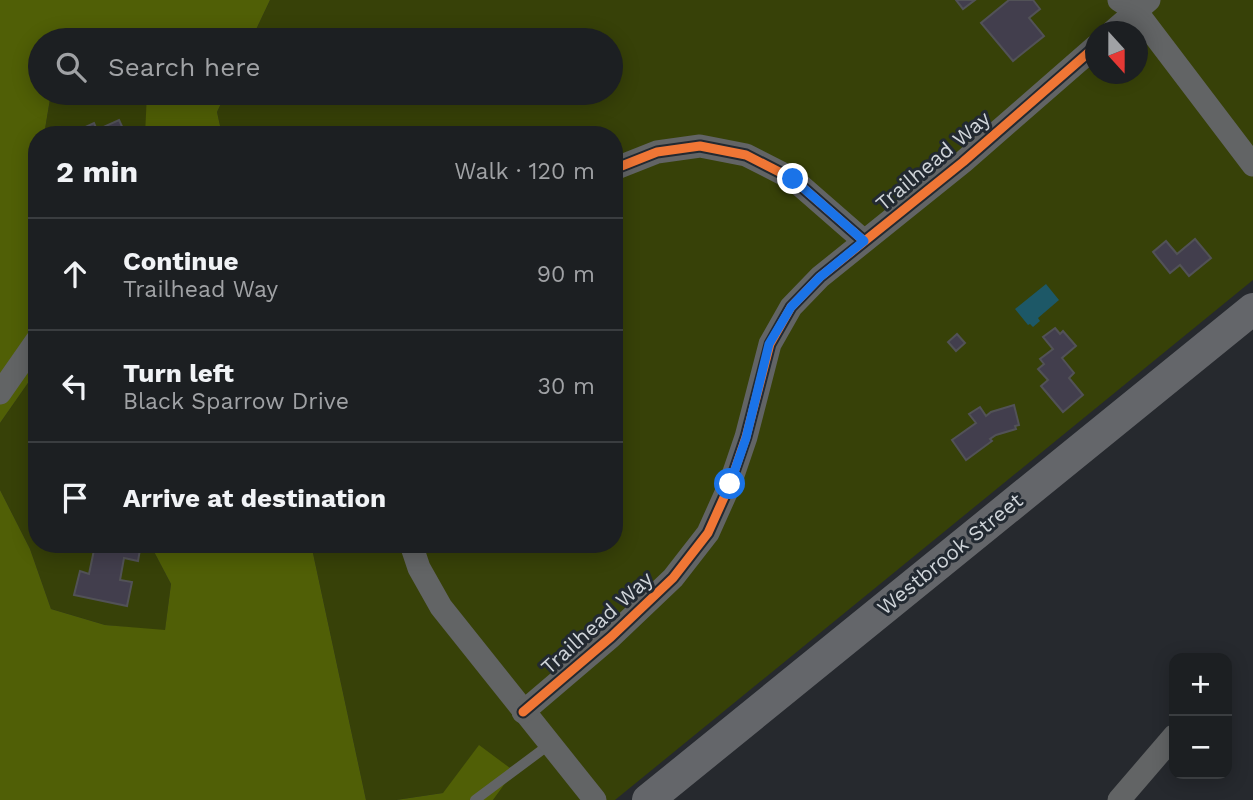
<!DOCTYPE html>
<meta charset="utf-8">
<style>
:root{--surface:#1c1f22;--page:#25272a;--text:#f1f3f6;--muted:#a0a2a5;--line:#3a3d40}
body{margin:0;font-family:"Work Sans",sans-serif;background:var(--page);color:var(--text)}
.controls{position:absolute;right:21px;bottom:21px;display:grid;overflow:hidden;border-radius:14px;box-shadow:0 4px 18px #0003}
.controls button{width:63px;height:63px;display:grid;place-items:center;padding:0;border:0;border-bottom:2px solid var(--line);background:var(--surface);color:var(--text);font:35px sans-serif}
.compass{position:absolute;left:1085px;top:21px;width:63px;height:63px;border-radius:50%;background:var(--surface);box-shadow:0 4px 18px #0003;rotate:159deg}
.stop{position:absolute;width:21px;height:21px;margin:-16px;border:5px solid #1a73e8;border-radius:50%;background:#fff}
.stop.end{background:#1a73e8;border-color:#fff;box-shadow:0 2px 7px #0008}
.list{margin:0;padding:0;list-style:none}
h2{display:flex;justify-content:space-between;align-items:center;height:91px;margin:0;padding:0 28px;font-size:30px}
h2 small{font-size:23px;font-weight:400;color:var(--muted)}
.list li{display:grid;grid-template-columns:46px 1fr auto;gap:21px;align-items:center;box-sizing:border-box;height:112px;padding:0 28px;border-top:2px solid var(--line)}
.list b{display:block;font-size:26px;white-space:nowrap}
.list p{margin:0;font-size:23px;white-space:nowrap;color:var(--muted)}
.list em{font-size:23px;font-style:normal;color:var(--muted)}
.icon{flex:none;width:38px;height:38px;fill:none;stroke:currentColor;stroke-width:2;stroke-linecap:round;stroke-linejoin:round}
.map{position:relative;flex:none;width:1253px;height:800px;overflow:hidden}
.search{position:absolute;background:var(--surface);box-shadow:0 4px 18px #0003;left:28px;top:28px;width:595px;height:77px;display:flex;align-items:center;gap:18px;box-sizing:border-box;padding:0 24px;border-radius:38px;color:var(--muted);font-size:26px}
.panel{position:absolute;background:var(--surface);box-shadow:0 4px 18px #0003;left:28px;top:126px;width:595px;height:427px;border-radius:28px}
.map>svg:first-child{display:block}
.green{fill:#374108;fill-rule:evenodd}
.forest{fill:#505f06}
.water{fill:#1d5867}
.building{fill:#423e4d;stroke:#525257;stroke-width:2}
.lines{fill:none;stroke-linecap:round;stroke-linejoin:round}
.lane{stroke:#626465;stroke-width:10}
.street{stroke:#626465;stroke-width:23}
.secondary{stroke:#64666a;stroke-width:32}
.cycleway-casing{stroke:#222931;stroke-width:13}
.cycleway{stroke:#f07635;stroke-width:9}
.route{stroke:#1a73e8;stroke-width:9}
.labels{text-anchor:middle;stroke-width:6;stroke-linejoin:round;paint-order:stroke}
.street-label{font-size:21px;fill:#cfd4d9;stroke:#222931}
</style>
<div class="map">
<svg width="1253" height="800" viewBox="0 0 1253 800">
<rect width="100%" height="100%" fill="#26292e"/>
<g class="green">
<path d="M270 0H1253V280L615 800H493L513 771 443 793 396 800H366L311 544H614V135H222L217 112 226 93H611V40H251ZM1096 32H1138V74H1096Z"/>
<path d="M51 93H147V132L145 135H44Z"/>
<path d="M37 370V544H150L171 584 165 631 105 625 51 609 30 549 0 490V423Z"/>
</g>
<g class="forest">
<path d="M0 0H270L251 40H40V93H51L44 135H37V370L0 423Z"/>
<path d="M147 93H226L217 112 222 135H145Z"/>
<path d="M0 490 30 549 51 609 105 625 165 630 171 584 150 544H311L366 800H0Z"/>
<path d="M479 745 514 771 493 800H396L443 793Z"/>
</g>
<path class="water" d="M1046 284 1059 300 1038 318 1040 321 1033 327 1030 324 1028 325 1015 309Z"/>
<g class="building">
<path d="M956 0H975L963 9Z"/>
<path d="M1009 0H1033L1040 9 1029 18 1044 36 1013 61 981 23Z"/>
<path d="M119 120 126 135H68L94 123 97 130Z"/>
<path d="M1195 239 1211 258 1189 276 1180 265 1170 273 1153 252 1166 241 1177 254Z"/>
<path d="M1055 328 1060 334 1063 331 1076 346 1062 358 1074 373 1069 378 1083 395 1063 412 1041 386 1048 380 1038 369 1044 364 1040 359 1053 349 1043 337Z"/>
<path d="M957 334 965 343 956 351 948 342Z"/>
<path d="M1014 405 1019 425 1015 426 1016 429 996 435 990 439 992 441 966 460 952 440 976 423 969 414 980 407 986 416 991 412Z"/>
<path d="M89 544H141L138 561 124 558 120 580 132 582 127 606 74 595 80 571 89 574 94 550 89 548Z"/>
</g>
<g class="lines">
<path class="lane" d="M475 800 550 744"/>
<g class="street">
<path d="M1119 0 1136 11 1253 165"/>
<path d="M1112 32 1149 0"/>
<path d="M614 169 657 152 700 146 746 155 793 179 864 241"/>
<path d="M0 393 37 340"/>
<path d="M411 544 419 568 441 607 595 800"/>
<path d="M523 712 611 637 673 578 708 533 730 484 746 437 770 344 791 307 820 277 963 162 1096 46"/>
<path d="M1119 800 1174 736"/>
</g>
<path class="secondary" d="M648 800 1253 309"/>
<g class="cycleway-casing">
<g id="cycleway">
<path d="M614 169 657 152 700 146 746 155 793 179 864 241"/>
<path d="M523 712 611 637 673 578 708 533 730 484 746 437 770 344 791 307 820 277 963 162 1096 46"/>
</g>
</g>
<use href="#cycleway" class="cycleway"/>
</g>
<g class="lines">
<path class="route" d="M730 484 746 438 769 344 791 307 820 277 864 241 793 179"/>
</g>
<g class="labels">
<g class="street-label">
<text transform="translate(933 161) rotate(-40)" y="7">Trailhead Way</text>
<text transform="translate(950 554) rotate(-39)" y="7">Westbrook Street</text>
<text transform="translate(597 623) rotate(-42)" y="7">Trailhead Way</text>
</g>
</g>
</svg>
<div class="controls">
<button>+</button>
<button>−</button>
</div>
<svg class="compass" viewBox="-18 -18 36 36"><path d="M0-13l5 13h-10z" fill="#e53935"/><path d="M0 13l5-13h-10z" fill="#a0a2a5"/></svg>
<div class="stop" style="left:730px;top:484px"></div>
<div class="stop end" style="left:793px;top:179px"></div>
<div class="search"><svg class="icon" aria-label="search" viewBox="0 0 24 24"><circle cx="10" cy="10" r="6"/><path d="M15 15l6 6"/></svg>Search here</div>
<section class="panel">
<h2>2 min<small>Walk · 120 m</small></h2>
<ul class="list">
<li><svg class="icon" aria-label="ahead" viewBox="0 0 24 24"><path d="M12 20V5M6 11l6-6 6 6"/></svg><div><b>Continue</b><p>Trailhead Way</p></div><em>90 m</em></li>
<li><svg class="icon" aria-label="left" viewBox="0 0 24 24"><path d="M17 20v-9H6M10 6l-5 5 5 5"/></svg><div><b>Turn left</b><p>Black Sparrow Drive</p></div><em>30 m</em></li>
<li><svg class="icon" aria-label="arrive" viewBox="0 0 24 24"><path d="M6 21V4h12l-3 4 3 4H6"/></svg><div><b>Arrive at destination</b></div></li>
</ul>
</section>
</div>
